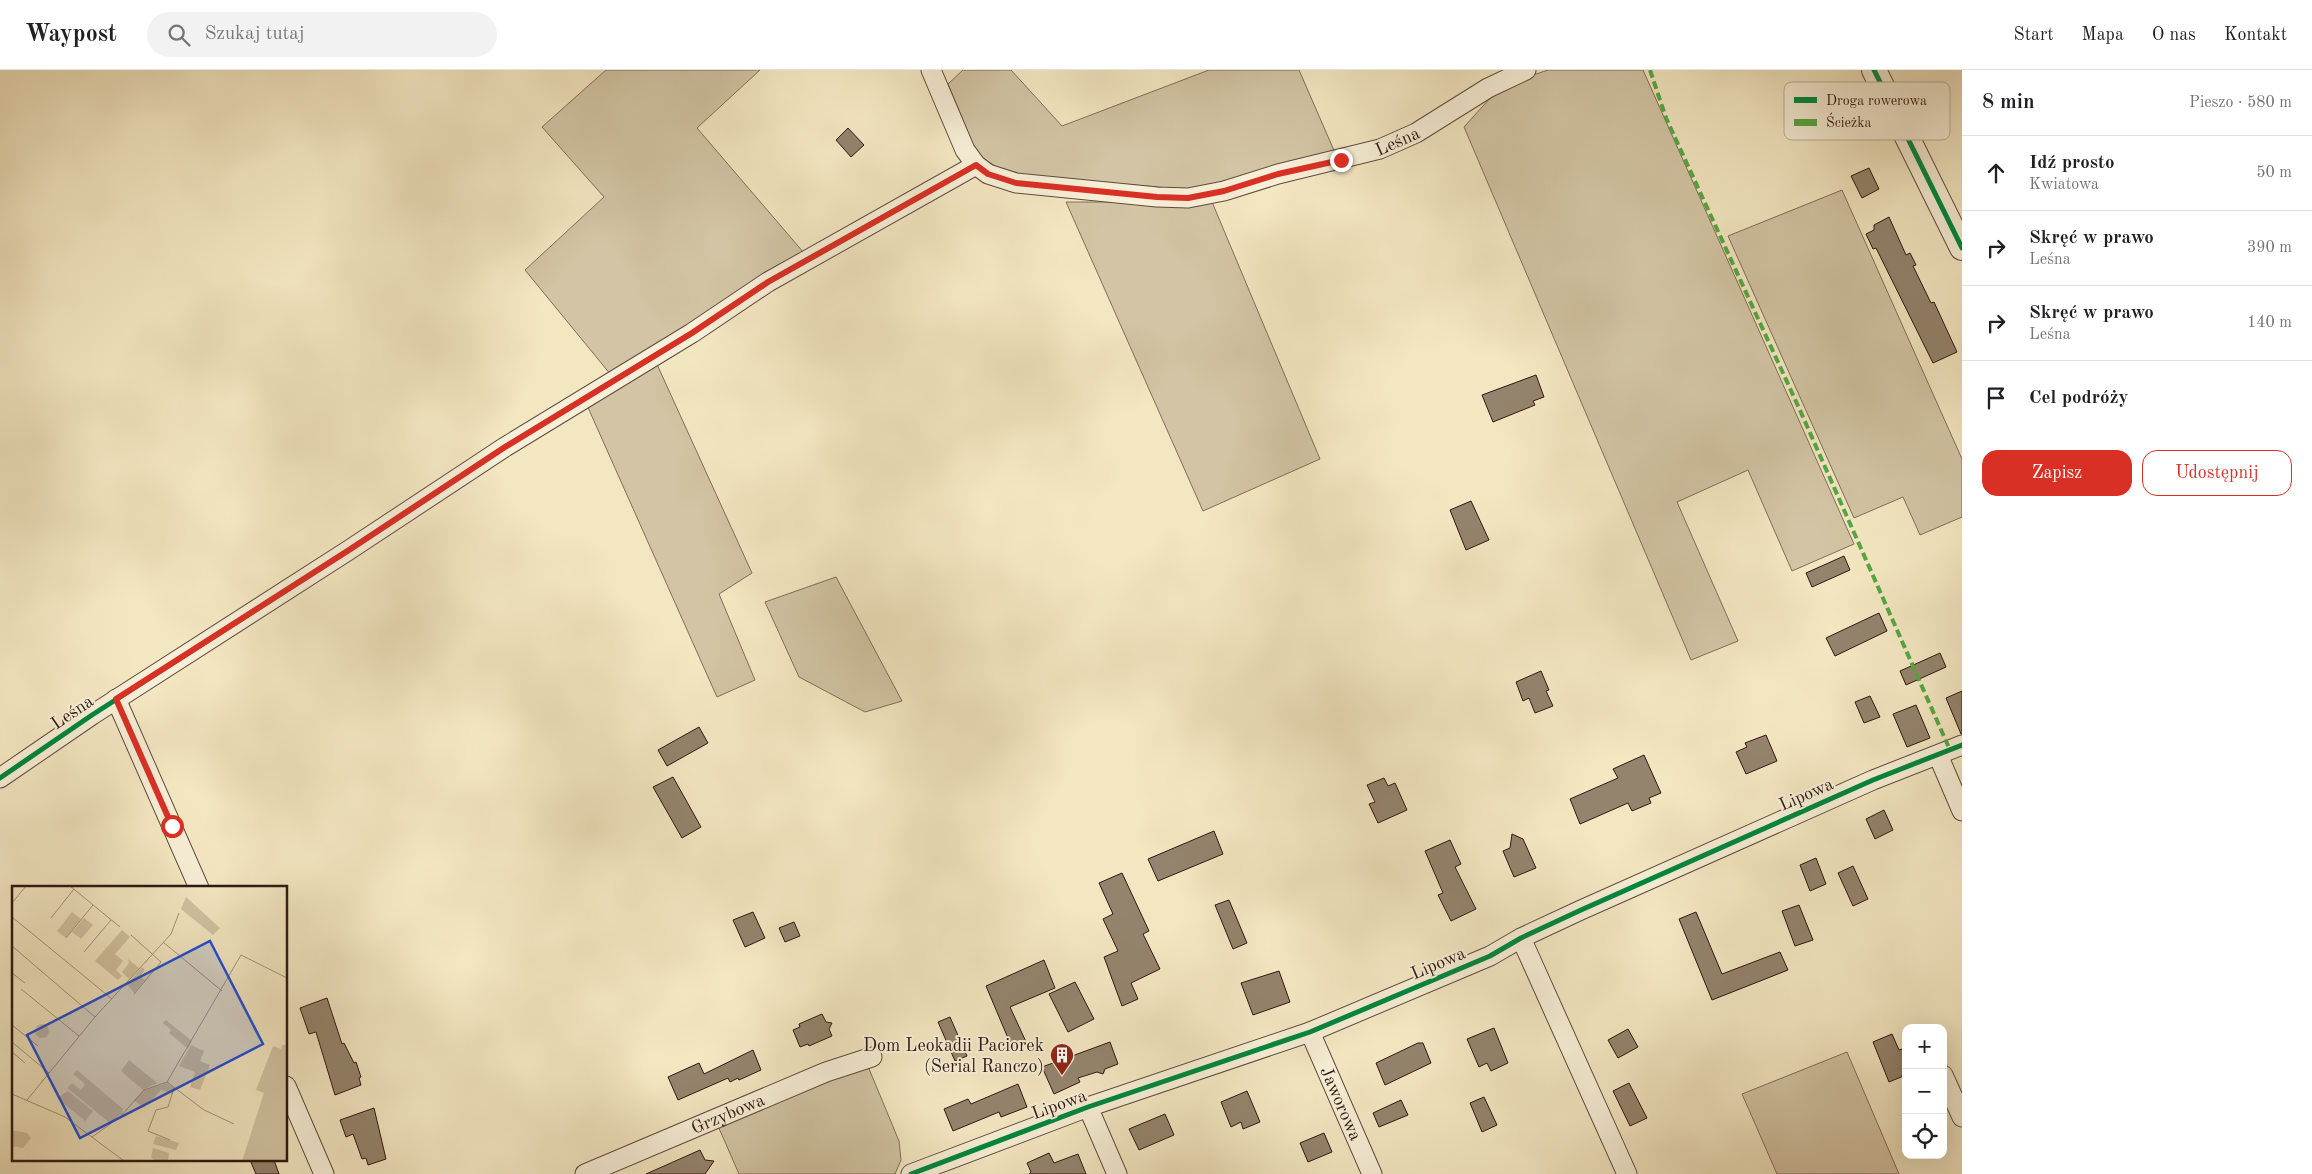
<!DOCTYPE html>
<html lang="pl">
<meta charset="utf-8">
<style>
:root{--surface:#fff;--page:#f2f2f2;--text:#202124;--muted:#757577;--line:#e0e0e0;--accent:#d93025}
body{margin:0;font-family:"Old Standard TT",serif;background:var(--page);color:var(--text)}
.controls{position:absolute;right:15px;bottom:15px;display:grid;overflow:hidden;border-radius:10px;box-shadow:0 5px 20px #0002}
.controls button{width:45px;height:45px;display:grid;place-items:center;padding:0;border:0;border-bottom:1px solid var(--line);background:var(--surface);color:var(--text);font:25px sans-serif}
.stop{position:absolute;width:15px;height:15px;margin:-11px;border:4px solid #d93025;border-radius:50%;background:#fff}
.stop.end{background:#d93025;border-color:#fff;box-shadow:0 1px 5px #0008}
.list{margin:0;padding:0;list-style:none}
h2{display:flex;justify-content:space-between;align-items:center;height:65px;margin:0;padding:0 20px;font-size:21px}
h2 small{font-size:16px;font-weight:400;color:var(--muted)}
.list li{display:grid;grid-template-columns:32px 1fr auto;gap:15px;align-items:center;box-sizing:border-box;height:75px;padding:0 20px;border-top:1px solid var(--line)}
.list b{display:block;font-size:19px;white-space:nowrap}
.list p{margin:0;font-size:16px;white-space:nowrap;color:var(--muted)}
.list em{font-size:16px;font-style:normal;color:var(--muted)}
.actions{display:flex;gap:10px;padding:15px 20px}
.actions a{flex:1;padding:11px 0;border:1px solid var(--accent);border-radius:15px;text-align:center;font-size:18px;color:var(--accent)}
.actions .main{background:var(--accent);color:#fff}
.icon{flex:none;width:28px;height:28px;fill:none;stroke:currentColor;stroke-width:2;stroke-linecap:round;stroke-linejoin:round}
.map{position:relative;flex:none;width:1962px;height:1104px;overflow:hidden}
header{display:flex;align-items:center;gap:30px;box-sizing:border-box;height:70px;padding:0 25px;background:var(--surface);border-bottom:1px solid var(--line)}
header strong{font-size:24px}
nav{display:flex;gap:28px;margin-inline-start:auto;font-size:18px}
.search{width:350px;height:45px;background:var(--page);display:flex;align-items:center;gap:12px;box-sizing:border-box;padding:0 18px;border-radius:28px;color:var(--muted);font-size:19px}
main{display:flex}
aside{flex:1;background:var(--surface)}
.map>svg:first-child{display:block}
.green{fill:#d2c4a4;stroke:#806e5a}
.building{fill:#94846d;stroke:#2e1810}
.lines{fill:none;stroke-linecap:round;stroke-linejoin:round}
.minor-casing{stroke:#5f4c3c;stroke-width:21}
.tertiary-casing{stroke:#5f4c3c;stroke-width:26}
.minor{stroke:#f7efd7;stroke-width:19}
.tertiary{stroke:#f7efd7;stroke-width:24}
.quiet{stroke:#54a942;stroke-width:4;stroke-dasharray:8 4;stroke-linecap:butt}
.cycleway-casing{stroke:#f7efd7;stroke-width:8}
.cycleway{stroke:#00873e;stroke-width:5}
.route{stroke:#d93025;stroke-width:6}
.labels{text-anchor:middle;stroke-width:4;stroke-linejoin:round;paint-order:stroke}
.street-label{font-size:18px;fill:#2e1810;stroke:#f7efd7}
.poi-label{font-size:18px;fill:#2e1810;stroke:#f7efd7;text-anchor:end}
.inset-road{fill:none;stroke:#a4947b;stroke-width:1}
.view{fill:#1d4ed8;fill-opacity:0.15;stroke:#1d4ed8;stroke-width:2.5}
.inset-edge{fill:none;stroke:#2e1810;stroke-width:2.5}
.key{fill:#f7efd7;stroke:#bbae9b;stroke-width:1}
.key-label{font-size:14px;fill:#2e1810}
</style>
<header>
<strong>Waypost</strong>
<div class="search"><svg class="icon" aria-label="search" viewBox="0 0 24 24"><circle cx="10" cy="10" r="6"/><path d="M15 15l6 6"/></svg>Szukaj tutaj</div>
<nav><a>Start</a><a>Mapa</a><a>O nas</a><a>Kontakt</a></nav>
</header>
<main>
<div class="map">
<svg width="1962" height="1104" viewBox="0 0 1962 1104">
<rect width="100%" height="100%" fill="#f3e7c2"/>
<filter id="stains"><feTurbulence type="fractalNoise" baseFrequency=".004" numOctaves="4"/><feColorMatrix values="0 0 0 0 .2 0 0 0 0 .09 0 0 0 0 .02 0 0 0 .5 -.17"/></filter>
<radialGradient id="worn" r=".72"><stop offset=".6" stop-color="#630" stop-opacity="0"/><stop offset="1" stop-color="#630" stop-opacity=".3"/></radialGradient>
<g class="green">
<path d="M606 0H760L697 58 804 183 611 305 525 200 604 127 542 57Z"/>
<path d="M963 0H1011L1062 56 1209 0H1299L1336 85 1203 121 1009 104 978 86 948 14Z"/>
<path d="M1548 0H1643L1854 474 1792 501 1748 400 1677 432 1738 571 1691 590 1464 57 1501 16Z"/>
<path d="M1842 120 1962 389V447L1920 465 1903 427 1854 448 1728 166Z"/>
<path d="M1066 132H1212L1320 389 1203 441Z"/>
<path d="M655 290 752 503 719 524 755 610 717 627 586 333Z"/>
<path d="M836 507 902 631 865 642 799 607 765 532Z"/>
<path d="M1847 982 1899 1104H1777L1742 1024Z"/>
<path d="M867 994 899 1071 901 1090 895 1104H739L718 1056Z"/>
</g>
<g class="building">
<path d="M848 58 864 75 851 87 836 70Z"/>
<path d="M1869 98 1879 119 1862 128 1851 106Z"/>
<path d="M1889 147 1906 185 1910 183 1916 195 1913 196 1931 233 1934 232 1957 282 1933 293 1876 178 1873 179 1866 164 1874 160V155Z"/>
<path d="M1536 305 1544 327 1533 331 1535 335 1493 352 1482 325Z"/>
<path d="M1471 431 1489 470 1466 480 1450 440Z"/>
<path d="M1844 486 1850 500 1812 517 1806 503Z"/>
<path d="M1879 543 1887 561 1835 586 1826 568Z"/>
<path d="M1940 583 1946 597 1906 615 1900 601Z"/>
<path d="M1541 601 1549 620 1546 621 1553 636 1535 643 1529 628 1523 631 1516 612Z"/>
<path d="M1962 621V664H1961L1946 628Z"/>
<path d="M1870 626 1880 647 1864 653 1855 632Z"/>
<path d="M1916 635 1930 668 1907 677 1893 644Z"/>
<path d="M699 657 708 673 667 696 658 680Z"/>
<path d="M1766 665 1777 691 1746 704 1736 682 1747 677 1745 673Z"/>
<path d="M1644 685 1661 723 1649 728 1651 733 1632 741 1628 733 1580 754 1570 729 1618 708 1613 699Z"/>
<path d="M673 707 701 757 682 768 653 717Z"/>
<path d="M1384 708 1388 716 1395 713 1407 740 1378 753 1369 734 1375 732 1367 715Z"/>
<path d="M1884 740 1893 760 1875 769 1866 749Z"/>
<path d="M1214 761 1223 784 1158 811 1148 789Z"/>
<path d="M1512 764 1523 769 1536 798 1514 807 1503 781 1510 778Z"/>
<path d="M1450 770 1461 794 1455 797 1476 839 1451 851 1438 825 1443 823 1425 781Z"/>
<path d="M1816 788 1826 814 1810 821 1800 795Z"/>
<path d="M1853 796 1868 829 1853 836 1838 803Z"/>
<path d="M1122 803 1149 861 1143 864 1160 899 1131 913 1138 929 1122 936 1104 887 1118 881 1103 849 1113 844 1099 813Z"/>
<path d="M1229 830 1247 873 1233 879 1215 835Z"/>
<path d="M1799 835 1813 870 1795 876 1782 841Z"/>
<path d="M753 842 765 868 745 877 733 850Z"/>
<path d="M1696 842 1722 904 1780 882 1788 900 1712 930 1679 849Z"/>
<path d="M794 852 800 866 785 872 779 858Z"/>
<path d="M1044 890 1055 918 1010 937 1027 974 1013 980 986 916Z"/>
<path d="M1279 901 1290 932 1253 945 1241 913Z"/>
<path d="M1075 912 1094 949 1068 962 1049 924Z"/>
<path d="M327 928 342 974 344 973 354 993 356 992 361 1007 359 1008 361 1015 335 1025 316 962 309 964 300 938Z"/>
<path d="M822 944 826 952 832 953 829 959 832 966 809 976 808 974 800 977 793 960 800 957 799 954Z"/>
<path d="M950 947 967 986 955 991 938 952Z"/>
<path d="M1494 958 1508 993 1491 1001 1487 993 1479 997 1467 969Z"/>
<path d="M1628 959 1638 977 1618 988 1608 970Z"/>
<path d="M1892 964 1899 980 1902 979 1906 987V1005L1889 1012 1873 972Z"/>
<path d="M1110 972 1118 994 1105 999 1103 1004 1097 1002 1078 1008 1080 1012 1054 1024 1042 997Z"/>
<path d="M1418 973H1423L1431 993 1385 1015 1376 993Z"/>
<path d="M753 980 761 1000 739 1010 738 1008 730 1012 728 1008 678 1030 668 1007 699 993 704 1004Z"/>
<path d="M1629 1013 1647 1048 1630 1056 1613 1021Z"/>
<path d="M1018 1014 1027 1037 1001 1047 999 1042 953 1061 944 1039 968 1029 971 1034Z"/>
<path d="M1247 1021 1260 1052 1243 1059 1241 1052 1231 1057 1221 1032Z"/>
<path d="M1484 1027 1497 1055 1482 1062 1470 1033Z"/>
<path d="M1401 1030 1408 1045 1379 1057 1373 1043Z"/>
<path d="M374 1038 386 1089 368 1095 366 1088 362 1089 353 1064 346 1067 340 1050Z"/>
<path d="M1165 1044 1174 1065 1139 1080 1129 1059Z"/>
<path d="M1324 1063 1332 1082 1308 1092 1300 1073Z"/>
<path d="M700 1080 705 1090 714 1091 705 1104H646Z"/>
<path d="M1049 1083 1054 1093 1078 1084 1086 1104H1029L1031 1102 1027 1093Z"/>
<path d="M250 1090H274L279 1104H256Z"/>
</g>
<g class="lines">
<g class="minor-casing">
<g id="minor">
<path id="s1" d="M931 0 965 80 976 95 988 104 1016 113 1157 127 1188 128 1224 121 1278 104 1380 79 1416 63 1488 18 1526 0"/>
<path d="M116 629 199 818"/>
<path d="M1938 685 1962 741"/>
<path d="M0 708 92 645 349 480 505 377 692 263 768 212 976 95"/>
<path d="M1521 868 1627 1104"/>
<path id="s2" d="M1310 962 1372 1104"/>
<path d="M1943 1005 1962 1047"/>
<path d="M286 1016 324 1104"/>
<path d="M1088 1037 1117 1104"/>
<path id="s3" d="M585 1104 826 1002 872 987"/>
<path d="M911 1104 1088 1037 1310 962 1490 886 1521 868 1581 840 1873 710 1962 675"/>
</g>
</g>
<g class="tertiary-casing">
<path id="tertiary" d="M1874 0 1962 178"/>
</g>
<use href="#minor" class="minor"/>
<use href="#tertiary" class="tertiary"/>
<path class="quiet" d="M1650 0 1666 48 1799 338 1950 680"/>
<g class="cycleway-casing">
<g id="cycleway">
<path d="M1874 0 1962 178"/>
<path d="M0 708 92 645 349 480 505 377 692 263 768 212 976 95"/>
<path d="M911 1104 1088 1037 1310 962 1490 886 1521 868 1581 840 1873 710 1962 675"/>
</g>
</g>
<use href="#cycleway" class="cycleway"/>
</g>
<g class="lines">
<path class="route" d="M172 756 116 629 349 480 505 377 692 263 768 212 976 95 988 104 1016 113 1157 127 1188 128 1224 121 1278 104 1341 90"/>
</g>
<defs>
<g id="building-pin" transform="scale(1.25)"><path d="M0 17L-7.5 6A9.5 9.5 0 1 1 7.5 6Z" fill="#8f2418" stroke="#f7efd7"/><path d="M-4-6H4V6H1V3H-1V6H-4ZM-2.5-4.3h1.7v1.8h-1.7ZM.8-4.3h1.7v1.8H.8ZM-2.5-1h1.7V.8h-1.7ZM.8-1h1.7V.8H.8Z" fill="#fff"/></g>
</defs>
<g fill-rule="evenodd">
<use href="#building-pin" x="1062" y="985"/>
</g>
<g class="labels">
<g class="street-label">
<text dy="6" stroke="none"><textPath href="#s1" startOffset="540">Leśna</textPath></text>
<text transform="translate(72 642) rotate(-34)" y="6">Leśna</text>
<text transform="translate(1806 724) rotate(-24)" y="6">Lipowa</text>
<text transform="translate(1438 893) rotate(-23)" y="6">Lipowa</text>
<text dy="6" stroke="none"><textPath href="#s2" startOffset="78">Jaworowa</textPath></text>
<text transform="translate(1059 1034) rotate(-20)" y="6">Lipowa</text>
<text dy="6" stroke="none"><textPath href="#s3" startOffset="155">Grzybowa</textPath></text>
</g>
<g class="poi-label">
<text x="1044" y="981">Dom Leokadii Paciorek<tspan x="1044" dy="21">(Serial Ranczo)</tspan></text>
</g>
</g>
<g transform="translate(12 816)">
<rect width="275" height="275" fill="#f3e7c2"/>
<path d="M174 11 208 42 201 49 169 23ZM60 26 69 33 54 52 45 45ZM72 32 81 39 69 53 60 46ZM110 44 118 51 103 68 111 75 104 84 110 90 106 94 83 75ZM116 73 127 82 117 93 110 86 117 77ZM130 81 133 84 128 90 133 94 122 107 115 98ZM154 134 180 155 176 163 157 147 159 144 151 137ZM23 145a7 7 0 1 1 14 0a7 7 0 1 1-14 0ZM179 159 192 165 188 175 198 179 188 204 178 201 183 186 167 180ZM270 159H275V275H230L252 207 244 204 261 160 269 163ZM117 174 145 197 131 204 109 185ZM65 184 111 223 110 228 98 237 55 202 60 197 69 204 73 198 61 188ZM155 197 162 202 160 208 149 204 132 222 122 214 133 204ZM56 205 81 225 73 235 45 212ZM0 244 15 247 19 252 11 262 0 260ZM144 250 167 257 164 264 141 258ZM141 262 157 267 156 275H144L139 271Z" fill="#d2c4a4"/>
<path class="inset-road" d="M58 0 108 41M0 17 14 0M0 31 100 113M39 32 62 3M119 49 149 76 122 108M54 52 81 19M151 56 210 105M0 60 83 131M72 66 99 34M0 87 13 97M9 103 67 150M0 139 26 160M0 156 37 187M0 166 13 177M155 196 192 224 222 238M0 208 53 231 112 275M15 214 83 131 159 48 167 27M80 251 108 231 132 204 155 196 229 69 275 92M158 254 136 245 144 224 156 221 162 202"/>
<path class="view" d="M198 55 251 158 68 252 15 149Z"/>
<rect width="275" height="275" class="inset-edge"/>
</g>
<rect x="1784" y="12" width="166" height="58" rx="8" class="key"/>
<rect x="1794" y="27" width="23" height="6" fill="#00873e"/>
<rect x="1794" y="49" width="23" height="7" fill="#54a942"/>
<g class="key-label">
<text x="1826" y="35">Droga rowerowa</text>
<text x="1826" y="57">Ścieżka</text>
</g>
<rect width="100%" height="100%" filter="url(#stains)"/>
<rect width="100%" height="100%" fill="url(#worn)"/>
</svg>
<div class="controls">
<button>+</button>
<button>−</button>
<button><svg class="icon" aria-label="locate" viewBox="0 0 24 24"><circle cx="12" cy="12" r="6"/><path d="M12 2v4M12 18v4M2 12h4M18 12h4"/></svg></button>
</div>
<div class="stop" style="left:172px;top:756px"></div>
<div class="stop end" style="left:1341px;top:90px"></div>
</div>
<aside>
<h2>8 min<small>Pieszo · 580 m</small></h2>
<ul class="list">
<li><svg class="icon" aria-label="ahead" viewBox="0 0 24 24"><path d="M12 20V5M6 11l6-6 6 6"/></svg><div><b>Idź prosto</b><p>Kwiatowa</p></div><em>50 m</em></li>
<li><svg class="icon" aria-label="right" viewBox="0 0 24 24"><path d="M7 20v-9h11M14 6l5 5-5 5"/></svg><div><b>Skręć w prawo</b><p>Leśna</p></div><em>390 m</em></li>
<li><svg class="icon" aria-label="right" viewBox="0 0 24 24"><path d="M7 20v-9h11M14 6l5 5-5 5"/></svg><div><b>Skręć w prawo</b><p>Leśna</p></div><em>140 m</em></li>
<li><svg class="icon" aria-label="arrive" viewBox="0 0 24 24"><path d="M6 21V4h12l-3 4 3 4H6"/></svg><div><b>Cel podróży</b></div></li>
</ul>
<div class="actions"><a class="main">Zapisz</a><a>Udostępnij</a></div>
</aside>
</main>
